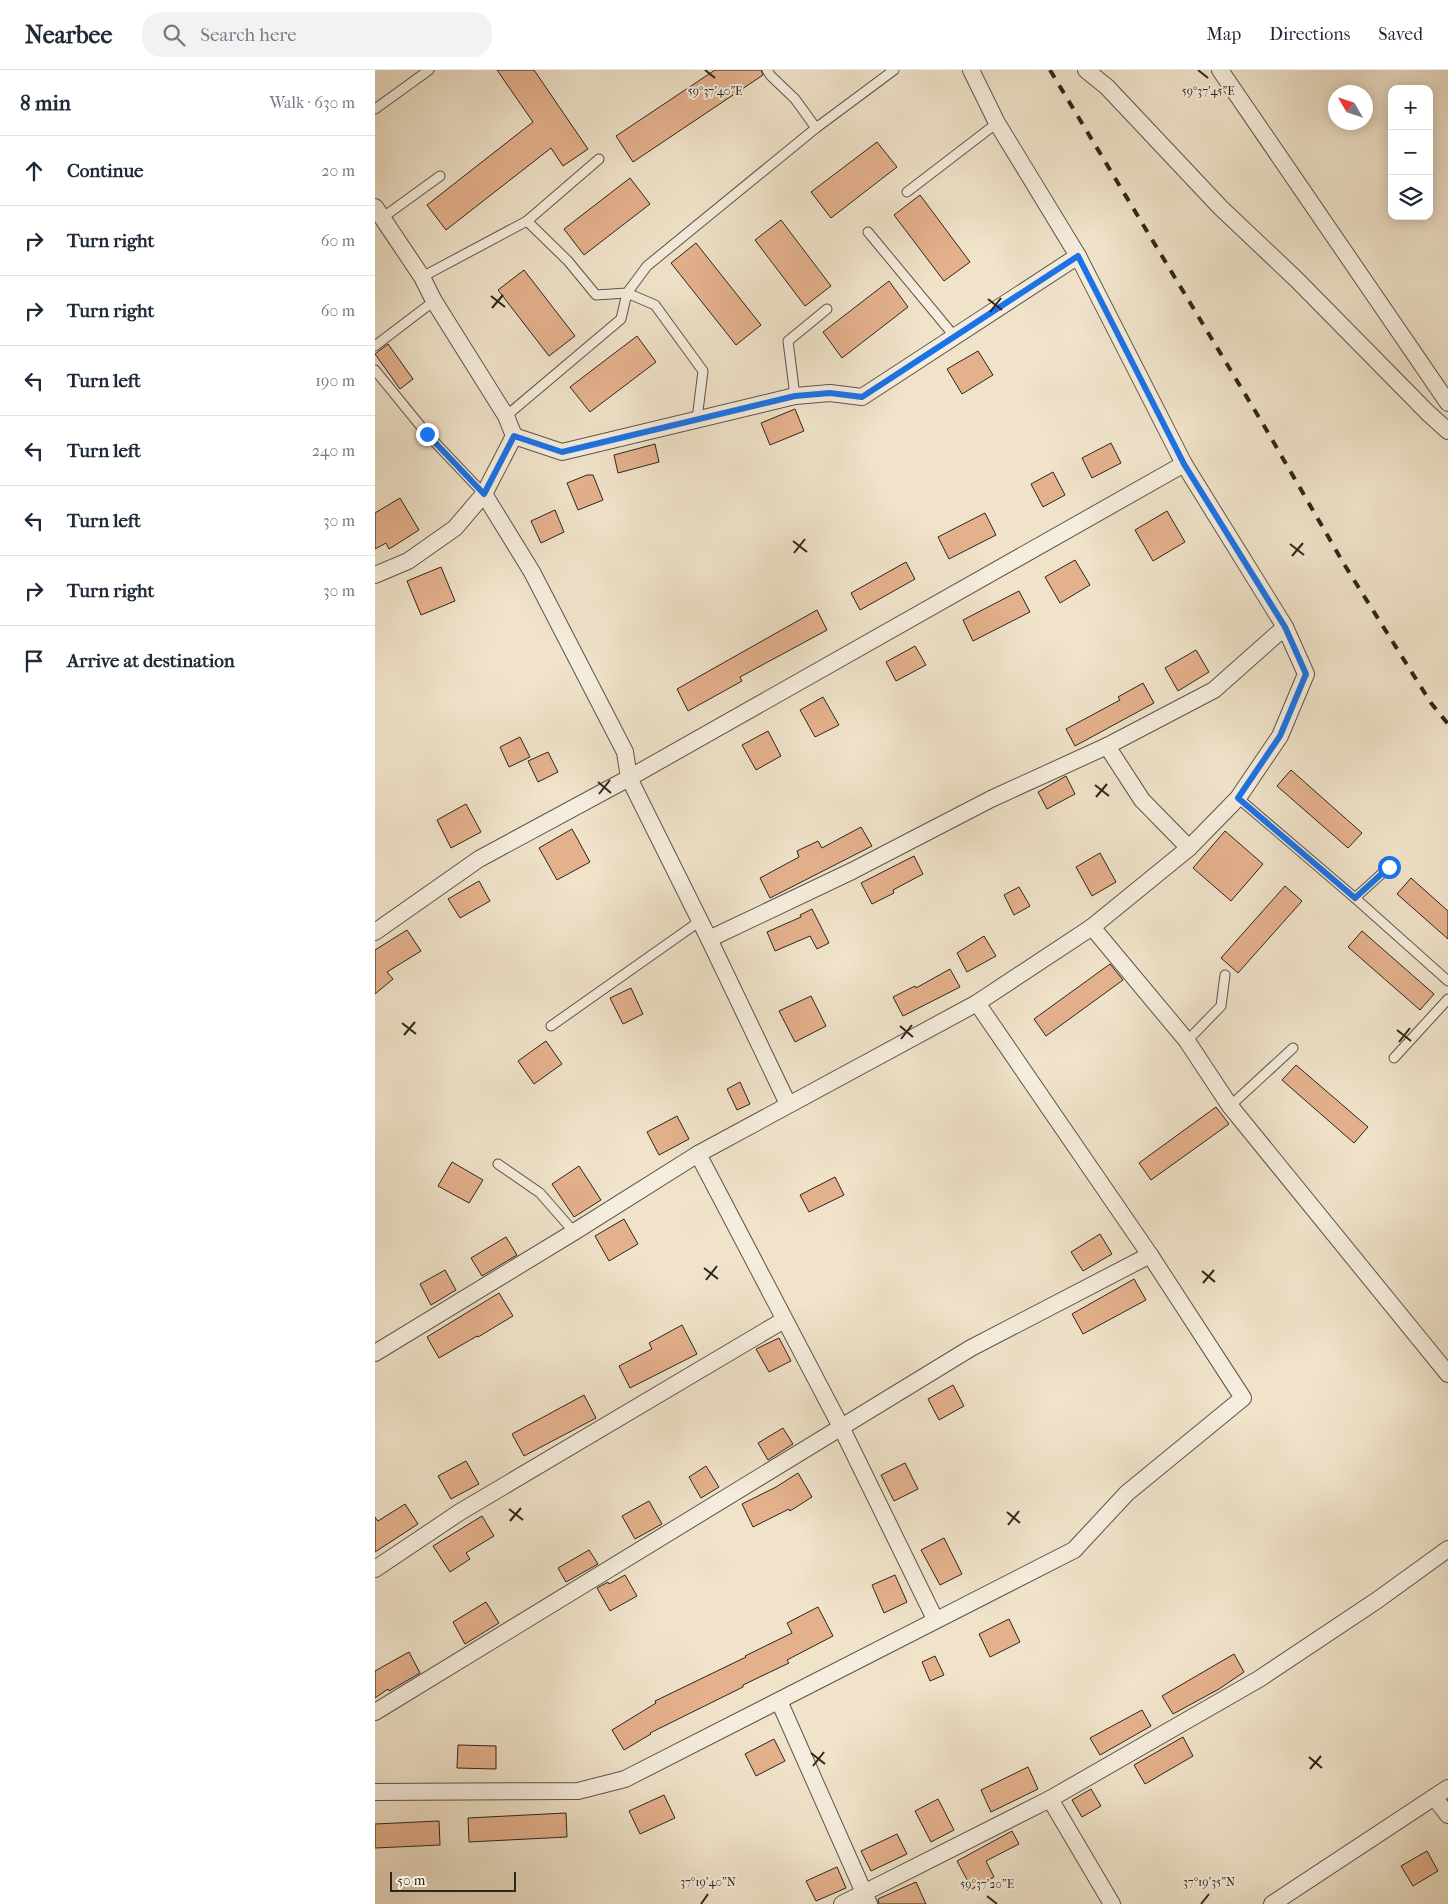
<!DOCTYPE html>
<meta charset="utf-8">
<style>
:root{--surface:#fff;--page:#f2f2f3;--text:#1f2937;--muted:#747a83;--line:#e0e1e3}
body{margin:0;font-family:"IM FELL French Canon",serif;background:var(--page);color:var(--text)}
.controls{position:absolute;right:15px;top:15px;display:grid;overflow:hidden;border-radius:10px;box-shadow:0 2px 12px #0003}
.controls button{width:45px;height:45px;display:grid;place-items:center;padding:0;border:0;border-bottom:1px solid var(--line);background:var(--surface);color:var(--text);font:25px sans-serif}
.compass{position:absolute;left:953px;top:15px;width:45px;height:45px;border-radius:50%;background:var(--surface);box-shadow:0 2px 12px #0003;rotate:309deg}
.scale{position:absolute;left:15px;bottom:12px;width:126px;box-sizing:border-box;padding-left:5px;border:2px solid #2e251c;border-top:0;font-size:14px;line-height:18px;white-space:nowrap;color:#2e251c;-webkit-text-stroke:4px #f5eddd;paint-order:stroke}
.stop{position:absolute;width:15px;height:15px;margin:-11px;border:4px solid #1a73e8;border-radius:50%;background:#fff}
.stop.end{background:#1a73e8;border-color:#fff;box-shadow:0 1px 5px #0008}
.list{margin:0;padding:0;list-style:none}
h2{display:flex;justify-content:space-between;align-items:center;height:65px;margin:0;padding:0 20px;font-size:21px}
h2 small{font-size:16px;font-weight:400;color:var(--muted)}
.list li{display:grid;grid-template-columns:32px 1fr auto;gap:15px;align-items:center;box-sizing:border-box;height:70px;padding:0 20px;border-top:1px solid var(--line)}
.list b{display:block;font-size:19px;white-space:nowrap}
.list em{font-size:16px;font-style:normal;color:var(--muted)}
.icon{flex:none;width:28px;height:28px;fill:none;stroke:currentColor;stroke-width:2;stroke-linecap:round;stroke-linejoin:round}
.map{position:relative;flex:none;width:1073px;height:1834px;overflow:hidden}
header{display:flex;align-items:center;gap:30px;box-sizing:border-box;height:70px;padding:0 25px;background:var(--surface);border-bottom:1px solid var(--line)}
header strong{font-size:24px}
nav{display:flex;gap:28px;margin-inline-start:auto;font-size:18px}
.search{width:350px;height:45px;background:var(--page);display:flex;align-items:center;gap:12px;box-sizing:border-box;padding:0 18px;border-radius:20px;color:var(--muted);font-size:19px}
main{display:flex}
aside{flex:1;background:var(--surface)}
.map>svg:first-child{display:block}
.building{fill:#e4b18d;stroke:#2e251c}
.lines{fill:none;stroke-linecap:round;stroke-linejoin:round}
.service-casing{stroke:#5e5448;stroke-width:11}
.minor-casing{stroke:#5e5448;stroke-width:18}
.service{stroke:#f5eddd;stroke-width:9}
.minor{stroke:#f5eddd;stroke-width:16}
.rail{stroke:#2e251c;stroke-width:4;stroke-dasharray:9 9;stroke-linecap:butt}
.route{stroke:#1a73e8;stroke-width:6}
.ticks{fill:none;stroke:#2e251c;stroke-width:2}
.ticks-label{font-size:12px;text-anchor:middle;fill:#2e251c;stroke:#f5eddd;stroke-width:4;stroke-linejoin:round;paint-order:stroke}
</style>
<header>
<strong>Nearbee</strong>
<div class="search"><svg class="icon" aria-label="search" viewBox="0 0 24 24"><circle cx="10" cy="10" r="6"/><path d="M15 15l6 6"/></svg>Search here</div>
<nav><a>Map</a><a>Directions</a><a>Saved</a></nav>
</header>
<main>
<aside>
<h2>8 min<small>Walk · 630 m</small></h2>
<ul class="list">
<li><svg class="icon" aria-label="ahead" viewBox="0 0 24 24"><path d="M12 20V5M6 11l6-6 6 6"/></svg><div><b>Continue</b></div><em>20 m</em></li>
<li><svg class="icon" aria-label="right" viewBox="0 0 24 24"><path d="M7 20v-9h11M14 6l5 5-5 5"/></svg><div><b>Turn right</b></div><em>60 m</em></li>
<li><svg class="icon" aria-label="right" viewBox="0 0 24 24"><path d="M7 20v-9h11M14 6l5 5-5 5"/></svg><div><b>Turn right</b></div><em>60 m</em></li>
<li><svg class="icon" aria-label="left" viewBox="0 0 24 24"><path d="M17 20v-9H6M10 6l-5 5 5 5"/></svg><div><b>Turn left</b></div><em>190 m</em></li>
<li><svg class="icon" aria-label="left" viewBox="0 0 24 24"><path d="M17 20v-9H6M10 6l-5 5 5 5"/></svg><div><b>Turn left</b></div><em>240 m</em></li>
<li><svg class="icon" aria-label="left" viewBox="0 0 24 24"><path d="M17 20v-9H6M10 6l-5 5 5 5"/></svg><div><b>Turn left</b></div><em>30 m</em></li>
<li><svg class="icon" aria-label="right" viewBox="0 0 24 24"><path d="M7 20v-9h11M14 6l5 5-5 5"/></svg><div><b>Turn right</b></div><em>30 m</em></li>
<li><svg class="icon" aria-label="arrive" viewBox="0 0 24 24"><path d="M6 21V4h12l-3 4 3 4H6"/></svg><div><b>Arrive at destination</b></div></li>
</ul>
</aside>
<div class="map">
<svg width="1073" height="1834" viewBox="0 0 1073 1834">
<rect width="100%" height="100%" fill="#f0e3ca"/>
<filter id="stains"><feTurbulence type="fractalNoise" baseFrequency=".004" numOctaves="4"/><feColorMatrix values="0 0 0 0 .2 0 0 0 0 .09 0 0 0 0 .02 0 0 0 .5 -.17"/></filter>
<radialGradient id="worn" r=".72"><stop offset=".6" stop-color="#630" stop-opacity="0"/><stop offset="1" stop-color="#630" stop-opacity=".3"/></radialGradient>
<g class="building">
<path d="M122 0H159L213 79 188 96 176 78 71 160 52 135 158 52Z"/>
<path d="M340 0H386L388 5 258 92 241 66Z"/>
<path d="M502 72 522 97 456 148 436 122Z"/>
<path d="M255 108 275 134 209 185 189 159Z"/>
<path d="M545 125 595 192 569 211 519 145Z"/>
<path d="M406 150 456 216 430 236 380 170Z"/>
<path d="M321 173 386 255 361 275 296 193Z"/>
<path d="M149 200 200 266 174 286 123 220Z"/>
<path d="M514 211 533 237 467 288 448 262Z"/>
<path d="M262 266 281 292 215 342 195 317Z"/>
<path d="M13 274 38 309 25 319 0 284Z"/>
<path d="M603 281 618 305 587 324 572 299Z"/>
<path d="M420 339 429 361 395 375 386 353Z"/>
<path d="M736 373 746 393 717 408 707 388Z"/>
<path d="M280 374 284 392 243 403 239 385Z"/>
<path d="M678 402 690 425 668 437 656 414Z"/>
<path d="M212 405H218L228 430 203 440 192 413Z"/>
<path d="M25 428 44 460 14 479 11 473 0 479V443Z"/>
<path d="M180 440 189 462 166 473 156 451Z"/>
<path d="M792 441 810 472 778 491 760 460Z"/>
<path d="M610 443 621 465 574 489 563 467Z"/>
<path d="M700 490 715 515 685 533 670 507Z"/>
<path d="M531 492 540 509 485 540 476 523Z"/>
<path d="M66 497 80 531 46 545 32 511Z"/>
<path d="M644 521 655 542 598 571 588 550Z"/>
<path d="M442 540 452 560 365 607 367 611 313 641 302 619Z"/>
<path d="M540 576 551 595 521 611 511 592Z"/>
<path d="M821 580 834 602 803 621 790 598Z"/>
<path d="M768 613 779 633 700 676 691 659 745 630 743 627Z"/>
<path d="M448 627 464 655 440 667 425 640Z"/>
<path d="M393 661 406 686 381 700 367 675Z"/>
<path d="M145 667 155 687 134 697 125 677Z"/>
<path d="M173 682 183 702 163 712 153 691Z"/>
<path d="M916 700 987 763 973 778 902 716Z"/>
<path d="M691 706 700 724 672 739 663 722Z"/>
<path d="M91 734 106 762 76 778 62 750Z"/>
<path d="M486 757 497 776 395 828 385 808 424 787 422 781 443 771 447 778Z"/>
<path d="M197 759 215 792 182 810 164 778Z"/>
<path d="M850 761 888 794 856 831 818 798Z"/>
<path d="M725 783 741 812 717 826 701 797Z"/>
<path d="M539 786 548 804 518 820 519 823 497 834 486 813Z"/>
<path d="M1036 808 1073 841V869L1022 824Z"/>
<path d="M104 811 115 831 85 848 73 829Z"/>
<path d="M910 816 927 831 863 903 846 888Z"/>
<path d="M644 817 655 836 639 845 629 825Z"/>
<path d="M437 839 454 873 442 879 435 866 400 881 392 862 426 847 425 845Z"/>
<path d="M32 860 46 881 12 902 18 909 0 924V880Z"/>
<path d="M987 861 1059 924 1045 940 973 877Z"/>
<path d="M609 866 621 886 592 902 582 883Z"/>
<path d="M735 894 748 910 671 966 659 949Z"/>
<path d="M575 899 585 917 528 946 518 927 540 916 541 918Z"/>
<path d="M256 918 268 944 248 954 235 928Z"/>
<path d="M436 926 451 956 420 972 404 941Z"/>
<path d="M171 971 187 994 159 1014 143 991Z"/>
<path d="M921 995 993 1057 979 1073 907 1010Z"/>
<path d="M365 1012 375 1034 362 1040 352 1019Z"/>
<path d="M841 1037 854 1054 776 1110 764 1093Z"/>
<path d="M302 1046 314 1069 284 1085 272 1062Z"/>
<path d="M77 1092 108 1110 94 1133 63 1116Z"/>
<path d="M204 1096 226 1130 199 1147 177 1114Z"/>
<path d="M460 1107 469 1125 434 1142 425 1125Z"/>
<path d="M249 1149 263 1174 234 1191 220 1166Z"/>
<path d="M725 1164 737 1184 708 1201 696 1182Z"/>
<path d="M131 1167 142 1185 107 1206 96 1188Z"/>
<path d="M70 1200 81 1220 56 1235 45 1214Z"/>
<path d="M759 1209 771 1230 708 1264 697 1244Z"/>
<path d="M124 1223 138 1246 103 1267 102 1266 64 1288 52 1267Z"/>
<path d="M307 1255 322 1284 255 1318 244 1296 277 1279 274 1273Z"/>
<path d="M404 1268 416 1291 394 1302 381 1279Z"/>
<path d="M578 1315 589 1336 564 1350 553 1329Z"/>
<path d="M209 1325 221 1348 149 1386 137 1364Z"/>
<path d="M408 1358 418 1374 393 1390 383 1373Z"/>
<path d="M91 1391 104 1414 76 1429 63 1406Z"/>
<path d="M530 1393 543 1419 519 1431 506 1405Z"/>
<path d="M331 1396 344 1417 326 1428 314 1407Z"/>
<path d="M423 1403 437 1427 415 1441 414 1439 378 1457 367 1434 401 1417Z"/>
<path d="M274 1431 287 1454 260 1469 247 1446Z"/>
<path d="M30 1434 43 1454 0 1482V1447L3 1451Z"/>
<path d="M107 1446 119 1466 91 1483 95 1489 75 1502 58 1476Z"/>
<path d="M569 1468 587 1504 565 1515 546 1480Z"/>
<path d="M214 1480 223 1494 191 1512 183 1498Z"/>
<path d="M250 1505 262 1526 235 1541 222 1518 233 1512 234 1514Z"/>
<path d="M520 1505 532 1532 509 1543 497 1515Z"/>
<path d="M111 1532 124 1553 90 1574 78 1552Z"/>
<path d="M443 1537 458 1566 412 1590 414 1593 368 1615V1617L275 1663 276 1664 249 1680 237 1660 281 1633 280 1631 371 1587 370 1586 417 1563 412 1553Z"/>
<path d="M634 1549 645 1572 615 1587 604 1564Z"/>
<path d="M34 1582 45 1603 14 1621 13 1619 0 1628V1601Z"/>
<path d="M859 1584 869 1602 844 1619 798 1644 787 1626Z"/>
<path d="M560 1586 569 1605 555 1611 547 1592Z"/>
<path d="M767 1640 776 1656 725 1685 715 1668Z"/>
<path d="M808 1667 818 1686 770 1714 759 1695Z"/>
<path d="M399 1669 410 1691 381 1706 370 1684Z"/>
<path d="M83 1675 121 1676V1699L82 1698Z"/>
<path d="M653 1697 663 1719 616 1742 606 1720Z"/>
<path d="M716 1719 726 1736 707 1747 697 1730Z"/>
<path d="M289 1725 300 1748 265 1764 254 1741Z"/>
<path d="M563 1729 579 1760 556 1772 540 1741Z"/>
<path d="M191 1743 192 1767 94 1772 93 1748Z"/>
<path d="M64 1751 65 1775 0 1778V1754Z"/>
<path d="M637 1761 644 1774 611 1791 619 1807 597 1819 582 1791Z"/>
<path d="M522 1764 532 1784 496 1801 486 1781Z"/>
<path d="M1052 1781 1063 1801 1038 1816 1026 1796Z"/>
<path d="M462 1797 471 1818 441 1831 431 1811Z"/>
<path d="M541 1812 551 1834H504L503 1829Z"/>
</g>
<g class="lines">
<g class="service-casing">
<g id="service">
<path d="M392 0 396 6 420 29 441 58"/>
<path d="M0 39 54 0"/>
<path d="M532 122 622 53"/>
<path d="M7 148 65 106"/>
<path d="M152 151 224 89"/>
<path d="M493 162 580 267"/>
<path d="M47 207 152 151 193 191 221 225 252 223 272 196 441 58 519 0"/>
<path d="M0 276 59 231"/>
<path d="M0 300 52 364 109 424"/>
<path d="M420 326 413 271 452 239"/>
<path d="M131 346 246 249 252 223 280 235 328 301 322 349"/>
<path d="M863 728 980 828 1073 911"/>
<path d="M980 828 1014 797"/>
<path d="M176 956 325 851"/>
<path d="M812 971 846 936 850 905"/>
<path d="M1019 988 1073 929"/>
<path d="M855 1036 918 978"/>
<path d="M123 1094 165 1123 199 1162"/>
</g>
</g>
<g class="minor-casing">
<g id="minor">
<path d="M711 0 732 17 846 138 921 209 1053 343 1073 361"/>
<path d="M845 0 1073 333"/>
<path d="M0 137 47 207 59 231 131 346 139 366 109 424 80 458 33 491 0 505"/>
<path d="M139 366 187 382 420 326 455 323 487 327 703 186"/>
<path d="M109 424 157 502 250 682 254 708 334 869 413 1034"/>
<path d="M732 676 767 730 814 778"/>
<path d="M717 857 812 971 855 1036 1073 1304"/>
<path d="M0 862 104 789 254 708 809 394"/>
<path d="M334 869 477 801 616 729 732 676 839 620 910 557"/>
<path d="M323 1084 602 933 717 857 814 778 863 728 905 666 931 604 910 557 809 394 703 186 622 53 596 0"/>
<path d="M0 1283 199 1162 323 1084 466 1357 560 1549"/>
<path d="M0 1499 85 1442 409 1250"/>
<path d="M404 1631 494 1834"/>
<path d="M0 1642 596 1278 775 1185"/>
<path d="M0 1722 203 1721 250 1709 699 1480 752 1423 868 1328 775 1185 602 933"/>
<path d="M1059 1727 1073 1745"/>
<path d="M675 1729 737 1834"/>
<path d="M467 1834 675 1729 884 1609 1001 1531 1073 1479"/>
<path d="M897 1834 1073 1718"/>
</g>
</g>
<use href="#service" class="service"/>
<use href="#minor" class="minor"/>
<path class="rail" d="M675 0 888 354 969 494 1056 633 1073 654"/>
</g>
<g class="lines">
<path class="route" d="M52 364 109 424 139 366 187 382 420 326 455 323 487 327 703 186 809 394 910 557 931 604 905 666 863 728 980 828 1014 797"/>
</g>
<path class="ticks" d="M330 0 340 8M823 0 833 8M116 226 130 237M613 229 627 240M117 238 128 225M615 242 626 228M418 471 432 482M915 474 929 485M419 483 430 469M917 486 928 473M223 712 236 723M720 715 734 726M224 724 235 710M721 727 732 714M27 953 41 964M525 956 538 967M1022 960 1036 971M29 965 40 952M526 969 537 955M1024 972 1035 958M329 1198 343 1209M827 1201 840 1212M331 1210 342 1196M828 1213 839 1200M134 1439 148 1450M632 1442 645 1453M135 1451 146 1438M633 1455 644 1441M436 1683 450 1694M934 1687 947 1698M438 1696 449 1682M935 1699 946 1686M612 1826 622 1834M326 1834 333 1824M826 1834 834 1824"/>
<g class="ticks-label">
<text x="340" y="25">59°37'40"E</text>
<text x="833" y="25">59°37'45"E</text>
<text x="333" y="1816">37°19'40"N</text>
<text x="834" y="1816">37°19'35"N</text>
<text x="612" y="1818">59°37'20"E</text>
</g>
<rect width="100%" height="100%" filter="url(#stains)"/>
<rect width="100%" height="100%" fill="url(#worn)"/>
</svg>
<div class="controls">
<button>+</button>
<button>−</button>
<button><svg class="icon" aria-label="layers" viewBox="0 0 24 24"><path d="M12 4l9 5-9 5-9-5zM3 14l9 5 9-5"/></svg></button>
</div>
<svg class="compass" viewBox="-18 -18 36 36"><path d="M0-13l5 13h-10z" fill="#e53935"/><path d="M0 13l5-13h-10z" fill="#747a83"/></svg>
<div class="scale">50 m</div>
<div class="stop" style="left:1014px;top:797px"></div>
<div class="stop end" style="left:52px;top:364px"></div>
</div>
</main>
